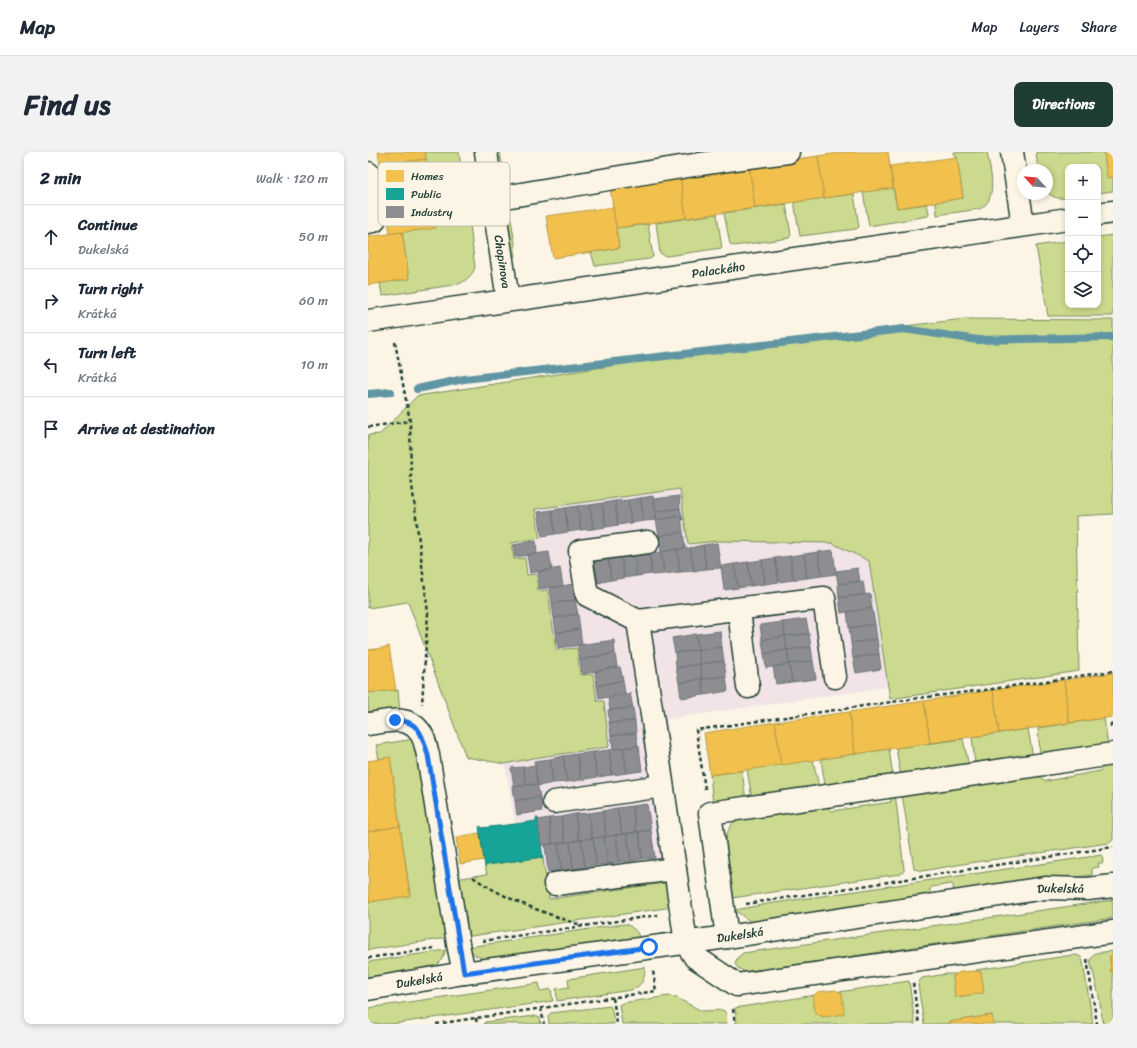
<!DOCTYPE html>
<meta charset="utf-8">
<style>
:root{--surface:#fff;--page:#f2f2f3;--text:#1f2937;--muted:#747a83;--line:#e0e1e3;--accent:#1f3d34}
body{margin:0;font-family:Sriracha,sans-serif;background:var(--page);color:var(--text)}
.controls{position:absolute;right:12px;top:12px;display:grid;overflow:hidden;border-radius:8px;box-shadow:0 2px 6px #0003}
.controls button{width:36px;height:36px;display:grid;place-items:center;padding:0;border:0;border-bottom:1px solid var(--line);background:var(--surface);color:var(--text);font:20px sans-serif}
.compass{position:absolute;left:649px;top:12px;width:36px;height:36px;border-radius:50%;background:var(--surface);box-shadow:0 2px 6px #0003;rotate:296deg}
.stop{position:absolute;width:12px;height:12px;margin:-9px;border:3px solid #1a73e8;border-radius:50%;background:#fff}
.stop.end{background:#1a73e8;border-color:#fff;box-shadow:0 1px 4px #0008}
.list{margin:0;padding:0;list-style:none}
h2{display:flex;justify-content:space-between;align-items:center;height:52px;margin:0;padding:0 16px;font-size:17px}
h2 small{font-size:13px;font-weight:400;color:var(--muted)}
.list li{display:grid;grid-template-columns:26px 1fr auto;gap:12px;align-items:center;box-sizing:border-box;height:64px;padding:0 16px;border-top:1px solid var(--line)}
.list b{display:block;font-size:15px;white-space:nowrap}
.list p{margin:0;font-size:13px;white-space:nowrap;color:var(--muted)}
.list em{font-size:13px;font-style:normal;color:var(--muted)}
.icon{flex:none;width:22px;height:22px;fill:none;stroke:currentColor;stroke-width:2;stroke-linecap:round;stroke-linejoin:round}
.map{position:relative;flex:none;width:745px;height:872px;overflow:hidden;border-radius:8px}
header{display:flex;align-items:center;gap:24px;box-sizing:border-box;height:56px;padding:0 20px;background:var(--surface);border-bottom:1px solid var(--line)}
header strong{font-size:19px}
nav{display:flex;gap:22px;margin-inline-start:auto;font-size:14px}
.intro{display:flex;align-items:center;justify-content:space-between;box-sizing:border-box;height:96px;padding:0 24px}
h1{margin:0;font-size:28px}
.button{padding:10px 18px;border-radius:8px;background:var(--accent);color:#fff;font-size:14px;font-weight:700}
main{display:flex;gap:24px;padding:0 24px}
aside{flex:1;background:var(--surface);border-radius:8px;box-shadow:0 2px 6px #0003}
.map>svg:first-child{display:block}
.built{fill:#f1e3e6}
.green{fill:#cbda8e;stroke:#758c61}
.homes{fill:#f2c14e;stroke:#b39946}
.public{fill:#17a398;stroke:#19847a}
.industry{fill:#8d8d92;stroke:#6c7576}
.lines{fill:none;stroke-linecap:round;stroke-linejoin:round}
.stream{stroke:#6095a3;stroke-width:8}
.minor-casing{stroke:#1f3d34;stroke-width:25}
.path{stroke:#1f3d34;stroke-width:2.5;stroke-dasharray:4 3;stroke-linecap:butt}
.minor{stroke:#fcf5e5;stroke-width:22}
.route{stroke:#1a73e8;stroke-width:5}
.labels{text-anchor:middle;stroke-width:4;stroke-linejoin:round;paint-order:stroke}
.street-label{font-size:12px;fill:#1f3d34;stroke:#fcf5e5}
.key{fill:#fcf5e5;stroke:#babeb0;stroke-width:1}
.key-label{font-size:11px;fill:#1f3d34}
</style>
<header>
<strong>Map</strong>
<nav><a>Map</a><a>Layers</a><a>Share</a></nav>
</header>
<div class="intro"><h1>Find us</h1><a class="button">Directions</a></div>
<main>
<aside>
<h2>2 min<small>Walk · 120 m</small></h2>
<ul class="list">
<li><svg class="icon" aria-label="ahead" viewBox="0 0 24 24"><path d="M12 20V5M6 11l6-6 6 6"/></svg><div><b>Continue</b><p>Dukelská</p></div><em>50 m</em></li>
<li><svg class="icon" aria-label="right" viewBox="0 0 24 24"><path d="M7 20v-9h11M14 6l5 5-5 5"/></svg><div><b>Turn right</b><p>Krátká</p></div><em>60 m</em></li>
<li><svg class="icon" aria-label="left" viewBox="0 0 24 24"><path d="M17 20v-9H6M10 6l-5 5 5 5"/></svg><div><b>Turn left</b><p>Krátká</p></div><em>10 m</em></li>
<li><svg class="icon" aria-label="arrive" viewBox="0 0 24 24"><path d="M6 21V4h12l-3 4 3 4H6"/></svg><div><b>Arrive at destination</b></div></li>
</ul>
</aside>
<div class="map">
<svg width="745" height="872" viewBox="0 0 745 872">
<rect width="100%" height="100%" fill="#fcf5e5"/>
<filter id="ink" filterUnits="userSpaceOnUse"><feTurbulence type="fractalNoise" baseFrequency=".025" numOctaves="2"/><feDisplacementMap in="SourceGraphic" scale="8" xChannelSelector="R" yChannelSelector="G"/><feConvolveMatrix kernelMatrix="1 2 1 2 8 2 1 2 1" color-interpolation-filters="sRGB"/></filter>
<g filter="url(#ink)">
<path class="built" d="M312 337 320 392 350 389 464 391 501 409 520 535 299 567 319 728 181 747 170 668 147 672 137 612 165 606 236 549H229L225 523H212L188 498 180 438 170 439 168 422 159 423 146 407 143 391 167 357Z"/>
<g class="green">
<path d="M57 0H91L96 34 63 39Z"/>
<path d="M122 0H132L147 92V104L143 108Z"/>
<path d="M586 0H619C622 18 631 46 612 57L569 63 568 50 595 46 589 5H587Z"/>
<path d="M668 0H736L739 26 745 25V39L730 41V15H700V46C691 47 685 46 679 40V18H670Z"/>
<path d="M525 36 529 56 559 52 561 61 560 64 501 74 495 40Z"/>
<path d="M486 42 491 75 488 77 432 84 426 50Z"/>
<path d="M90 43H96L99 46 107 116C103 124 99 128 91 132L14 144 12 131 41 127 34 80 63 46Z"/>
<path d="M418 52 423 83 421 86 366 94 362 92 356 61Z"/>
<path d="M349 62 354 96 299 104 295 103 292 101 288 71Z"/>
<path d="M280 72 285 105 281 107 227 114 223 100 251 96 248 76Z"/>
<path d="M745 83V164H680L668 94 700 89V153H730V85Z"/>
<path d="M597 167 745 168V362L708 364 711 519 522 547 501 409 464 391 350 389 320 392 312 337 167 357 172 386 143 391 146 407 157 406 159 423 168 422 170 439 180 438 188 498 209 496 212 523 225 522 229 549H236L241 595 165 606 137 612 98 605 40 450 0 456V283L12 282 49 244 389 191Z"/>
<path d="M26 538V539L30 538 32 561 1 565 0 541Z"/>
<path d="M736 566 740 594 672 604 670 576Z"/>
<path d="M660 577 665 605 607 613 604 585Z"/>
<path d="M46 587 55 616 79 786 0 798V745L1 750 42 743 22 606 11 607 8 593Z"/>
<path d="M595 587 601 614 533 624 528 596Z"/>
<path d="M521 597 525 624 457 633 453 607Z"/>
<path d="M445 608 451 635 384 647 379 617Z"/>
<path d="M742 608 745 629V688L741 691 601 711 554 719 546 717 534 642 667 622 678 629 732 619Z"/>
<path d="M374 619 378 648 345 653 342 623Z"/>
<path d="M527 641 536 717V719L532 722 364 746C362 730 354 697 359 682 361 675 366 669 372 664L457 653 464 659 523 650V642Z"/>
<path d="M734 703 735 711H730L731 715 724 716V723L586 742 585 733 583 732 564 735 562 737V746L383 770 373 763 367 758 399 752Z"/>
<path d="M174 705 175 707 181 747 296 731 300 733 305 755 96 785 87 727 119 722 117 715 119 713Z"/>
<path d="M745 748V766L377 820 370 816 367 812 369 806 375 801Z"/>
<path d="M256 772C265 774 270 780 273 789L120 809 107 803 100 795Z"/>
<path d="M78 798 74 808 67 815 0 827V810Z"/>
<path d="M745 799V801L742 805 743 820H745V872H735L731 844 722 808 727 801Z"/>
<path d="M709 803 713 805 715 810 725 872H625L624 863 582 870V872H556L550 833 552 828 554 826 578 822H588L585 824 587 845 615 841 613 820 608 819V818L698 804Z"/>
<path d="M277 815C277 827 275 833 263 838L189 849 188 837 201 835 200 827Z"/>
<path d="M541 829 547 872H369L367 856 447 843 445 845 447 861 456 865 471 840Z"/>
<path d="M171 831 172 839 183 837 185 849 23 872H0V856Z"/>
<path d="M301 844 307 845 334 859 355 858 358 861 359 872H254L251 853 254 851Z"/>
<path d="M242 854 244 858 246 872H181L180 864 183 861Z"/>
<path d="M167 864 172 866 173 872H116L117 870Z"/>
</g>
<g class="homes">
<path d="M10 0H57L58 7 12 13Z"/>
<path d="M477 0H520L525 36 456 46 450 4Z"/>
<path d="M736 0H745V25L739 26Z"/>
<path d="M450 4 456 46 387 56 381 14Z"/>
<path d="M589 5 595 46 529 56 522 14Z"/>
<path d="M58 7 68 76 22 82 12 13Z"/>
<path d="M381 14 387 56 318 66 312 24Z"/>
<path d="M312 24 318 66 248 76 242 35Z"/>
<path d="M245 55 251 96 185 106 178 64Z"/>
<path d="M34 80 41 127 0 133V85Z"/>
<path d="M20 494H21L28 539H26V538L0 541V498L20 495Z"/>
<path d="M745 521V565L701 571 696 528Z"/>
<path d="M696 528 701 571 631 581 625 538Z"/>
<path d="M625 538 631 581 562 591 556 549Z"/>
<path d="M556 549 562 591 487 602 481 560Z"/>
<path d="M481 560 487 602 413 613 407 570Z"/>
<path d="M407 570 413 613 342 623 336 581Z"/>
<path d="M22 605 32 674 0 680V609Z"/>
<path d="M32 674 42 744 1 750 0 680Z"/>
<path d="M112 681 116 708 92 712 88 685Z"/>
<path d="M745 801V820H743L742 804Z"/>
<path d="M605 819 613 820 616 841 587 845 585 824 592 820Z"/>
<path d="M467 838 474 841 476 862 456 865 447 861 445 844 450 840Z"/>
<path d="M624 863 625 872H582L581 870Z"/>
</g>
<path class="public" d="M168 666H170L175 707H174V705L119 713 117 715 111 675 113 674V676L147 672 168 669Z"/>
<g class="industry">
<path d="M285 344 288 368 276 369 272 346Z"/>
<path d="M311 344 312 356 288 360 286 347Z"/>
<path d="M272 346 276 369 263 371 260 348Z"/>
<path d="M260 348 263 371 250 373 247 349Z"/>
<path d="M247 349 250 373 238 375 234 351Z"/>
<path d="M234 351 238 375 225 377 222 353Z"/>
<path d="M222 353 225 377 213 378 209 354Z"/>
<path d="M209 354 213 378 200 380 197 356Z"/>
<path d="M197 356 200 380 187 382 184 358Z"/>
<path d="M312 356 315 368H314L313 364 289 368 288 360Z"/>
<path d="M184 358 187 382 174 384 170 360Z"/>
<path d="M313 364 315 380 291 384 288 368Z"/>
<path d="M315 380 317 396 293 400 291 384Z"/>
<path d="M168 389 169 402 147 405 145 393Z"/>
<path d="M349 391 353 416 338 417 335 393Z"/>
<path d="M335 393 338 417 326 419 322 396Z"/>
<path d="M322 396 326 419 312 420 309 397Z"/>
<path d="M309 397 312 420 296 422 293 400Z"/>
<path d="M281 398 283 422 269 424 266 400Z"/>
<path d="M465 398 468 422 454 424 450 400Z"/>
<path d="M181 400 184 417 162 421 159 403Z"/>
<path d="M266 400 269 424 256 426 253 402Z"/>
<path d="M293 400 296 422 284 423 282 402Z"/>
<path d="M450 400 454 424 439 426 436 402Z"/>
<path d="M253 402 256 426 243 428 240 404Z"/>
<path d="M436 402 439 426 425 428 422 404Z"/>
<path d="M240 404 243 428 230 431 226 406Z"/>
<path d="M422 404 425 428 411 430 407 406Z"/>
<path d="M407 406 411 430 397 432 394 408Z"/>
<path d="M394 408 397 432 383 434 380 410Z"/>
<path d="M380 410 383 434 370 436 366 412Z"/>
<path d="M366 412 370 436 356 438 353 414Z"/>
<path d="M192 416 195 434 171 437 170 420Z"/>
<path d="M490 416 492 430 470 432 468 419Z"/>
<path d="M495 429 497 442 471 446 470 432Z"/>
<path d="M205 432 207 448 184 452 182 436Z"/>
<path d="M502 442 504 456 473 461 471 446Z"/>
<path d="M207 448 210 462 186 466 184 452Z"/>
<path d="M504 456 507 472 481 476 479 460Z"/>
<path d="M210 462 212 477 188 481 186 466Z"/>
<path d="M438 467 441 482 417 484 415 470Z"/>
<path d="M415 470 417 484 394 488 392 473Z"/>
<path d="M507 472 509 487 483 491 481 476Z"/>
<path d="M212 477 214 493 190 496 188 481Z"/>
<path d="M352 479 354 495 330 498 328 482Z"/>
<path d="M328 482 330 498 307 501 304 486Z"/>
<path d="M441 482 443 495 419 498 417 484Z"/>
<path d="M417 484 419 498 396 502 394 488Z"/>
<path d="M509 487 511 502 485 506 483 491Z"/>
<path d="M246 488 247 501 212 508 210 493Z"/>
<path d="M354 495 356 509 332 512 330 498Z"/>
<path d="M443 495 445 509 421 512 419 498Z"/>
<path d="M330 498 332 512 308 516 307 501Z"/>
<path d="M419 498 421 512 398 516 396 502Z"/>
<path d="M247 501 249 515 214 522 212 508Z"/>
<path d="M511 502 513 517 488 521 485 506Z"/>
<path d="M356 509 358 524 334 527 332 512Z"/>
<path d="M445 509 448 527 424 530 421 512Z"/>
<path d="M332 512 334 527 311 531 308 516Z"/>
<path d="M421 512 424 530 408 532 405 515Z"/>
<path d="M252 515 255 528 229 534 227 520 241 516Z"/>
<path d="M358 524 360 539 336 543 334 527Z"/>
<path d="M334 527 336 543 313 546 311 531Z"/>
<path d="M255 528 257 541 231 547 229 534Z"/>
<path d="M262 541 265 556 242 558 240 546Z"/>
<path d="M265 556 267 569 241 571 240 558Z"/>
<path d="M267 569 268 581 243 584 241 571Z"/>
<path d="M268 581 270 594 245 597 243 584Z"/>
<path d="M271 594 274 619 259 621 255 596Z"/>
<path d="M255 596 259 621 244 623 241 598Z"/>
<path d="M241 598 244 623 229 625 225 600Z"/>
<path d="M225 600 229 625 213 628 209 602Z"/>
<path d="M209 602 213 628 199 630 195 604Z"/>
<path d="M195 604 199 630 185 631 182 607Z"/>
<path d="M182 607 185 631 170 634 166 609Z"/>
<path d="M167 613 169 632 158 633 155 615Z"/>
<path d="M155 615 158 633 146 635 143 616Z"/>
<path d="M169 632 172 645 147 649 145 635Z"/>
<path d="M172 645 174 659 149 663 147 649Z"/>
<path d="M279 652 283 678 268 680 264 654Z"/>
<path d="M264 654 268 680 254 682 249 656Z"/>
<path d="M249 656 254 682 238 685 235 659Z"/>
<path d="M235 659 238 685 224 686 220 661Z"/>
<path d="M220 661 224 686 211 688 207 662Z"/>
<path d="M207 662 211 688 197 691 193 665Z"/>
<path d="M193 665 197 691 184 692 181 666Z"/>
<path d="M181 666 184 692 173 693 170 668Z"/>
<path d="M283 678 287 706 274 707 271 680Z"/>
<path d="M271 680 274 707 263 709 259 682Z"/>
<path d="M259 682 263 709 251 710 248 683Z"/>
<path d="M248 683 251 710 240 712 236 685Z"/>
<path d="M236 685 240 712 228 713 225 686Z"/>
<path d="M225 686 228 713 217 715 213 688Z"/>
<path d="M213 688 217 715 205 717 202 690Z"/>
<path d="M202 690 205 717 193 718 190 691Z"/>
<path d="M190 691 193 718 180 720 177 693Z"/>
</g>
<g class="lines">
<g class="stream">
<path d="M49 237 96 227 536 177 610 188 745 185"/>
<path d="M0 242 23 240"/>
</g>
<g class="minor-casing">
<g id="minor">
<path id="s1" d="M118 0 140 148"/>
<path d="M644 0 655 73"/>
<path d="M0 21 6 69 0 70"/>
<path d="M125 47C223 30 321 12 420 0"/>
<path d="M730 62 745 60"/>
<path id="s2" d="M0 169 700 67"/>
<path d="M371 458 380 535"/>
<path d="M270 469 219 443 212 399 280 390"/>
<path d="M467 525 456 446 270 469 318 791 327 805 369 833 745 780"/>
<path d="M0 572C18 570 39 562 52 580 57 586 58 596 60 603L90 792 96 821"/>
<path d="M186 650 294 634"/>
<path d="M187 732 307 717"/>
<path d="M359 785 342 661 745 602"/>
<path id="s3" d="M0 837 96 821 359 785 677 736 720 737 745 734"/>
</g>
</g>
<g class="path">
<path d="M67 42 100 37"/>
<path d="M27 190 42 269 43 325 60 461 54 552"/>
<path d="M0 275 42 269"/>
<path d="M743 571V578"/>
<path d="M337 637 328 578 551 546 624 537 745 519"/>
<path d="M105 725C137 748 178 761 215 774"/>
<path d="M378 752 745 695"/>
<path d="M114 789 290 763"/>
<path d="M0 806 66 796"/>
<path d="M719 807 729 872"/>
<path d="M545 831 551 872"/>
<path d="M245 846 249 872"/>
<path d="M173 856 176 872"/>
<path d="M365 857 367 872"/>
<path d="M108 866 109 872"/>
<path d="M68 872 288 839 285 819"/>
</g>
<use href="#minor" class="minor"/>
</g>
</g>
<g class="lines" filter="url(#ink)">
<path class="route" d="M27 568C52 569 54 583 60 603L96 821 281 795"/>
</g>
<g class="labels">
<g class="street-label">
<text dy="4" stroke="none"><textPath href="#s1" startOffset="111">Chopinova</textPath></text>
<text dy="4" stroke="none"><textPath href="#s2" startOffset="354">Palackého</textPath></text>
<text dy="4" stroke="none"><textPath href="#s3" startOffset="700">Dukelská</textPath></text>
<text dy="4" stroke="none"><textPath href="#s3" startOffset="376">Dukelská</textPath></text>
<text dy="4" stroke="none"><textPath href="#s3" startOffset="52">Dukelská</textPath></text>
</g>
</g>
<rect x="10" y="10" width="132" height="64" rx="6" class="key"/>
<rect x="18" y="18" width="18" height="12" fill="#f2c14e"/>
<rect x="18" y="36" width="18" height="12" fill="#17a398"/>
<rect x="18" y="54" width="18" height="12" fill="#8d8d92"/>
<g class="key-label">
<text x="43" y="28">Homes</text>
<text x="43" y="46">Public</text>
<text x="43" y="64">Industry</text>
</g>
</svg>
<div class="controls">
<button>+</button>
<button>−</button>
<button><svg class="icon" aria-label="locate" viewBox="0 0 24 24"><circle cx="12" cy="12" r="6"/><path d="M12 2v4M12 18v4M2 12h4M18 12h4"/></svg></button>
<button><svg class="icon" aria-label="layers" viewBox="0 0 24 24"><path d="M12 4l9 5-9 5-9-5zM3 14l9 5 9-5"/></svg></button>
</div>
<svg class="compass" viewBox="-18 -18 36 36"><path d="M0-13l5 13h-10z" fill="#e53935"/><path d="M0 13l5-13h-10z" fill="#747a83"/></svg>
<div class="stop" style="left:281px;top:795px"></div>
<div class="stop end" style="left:27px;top:568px"></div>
</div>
</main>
